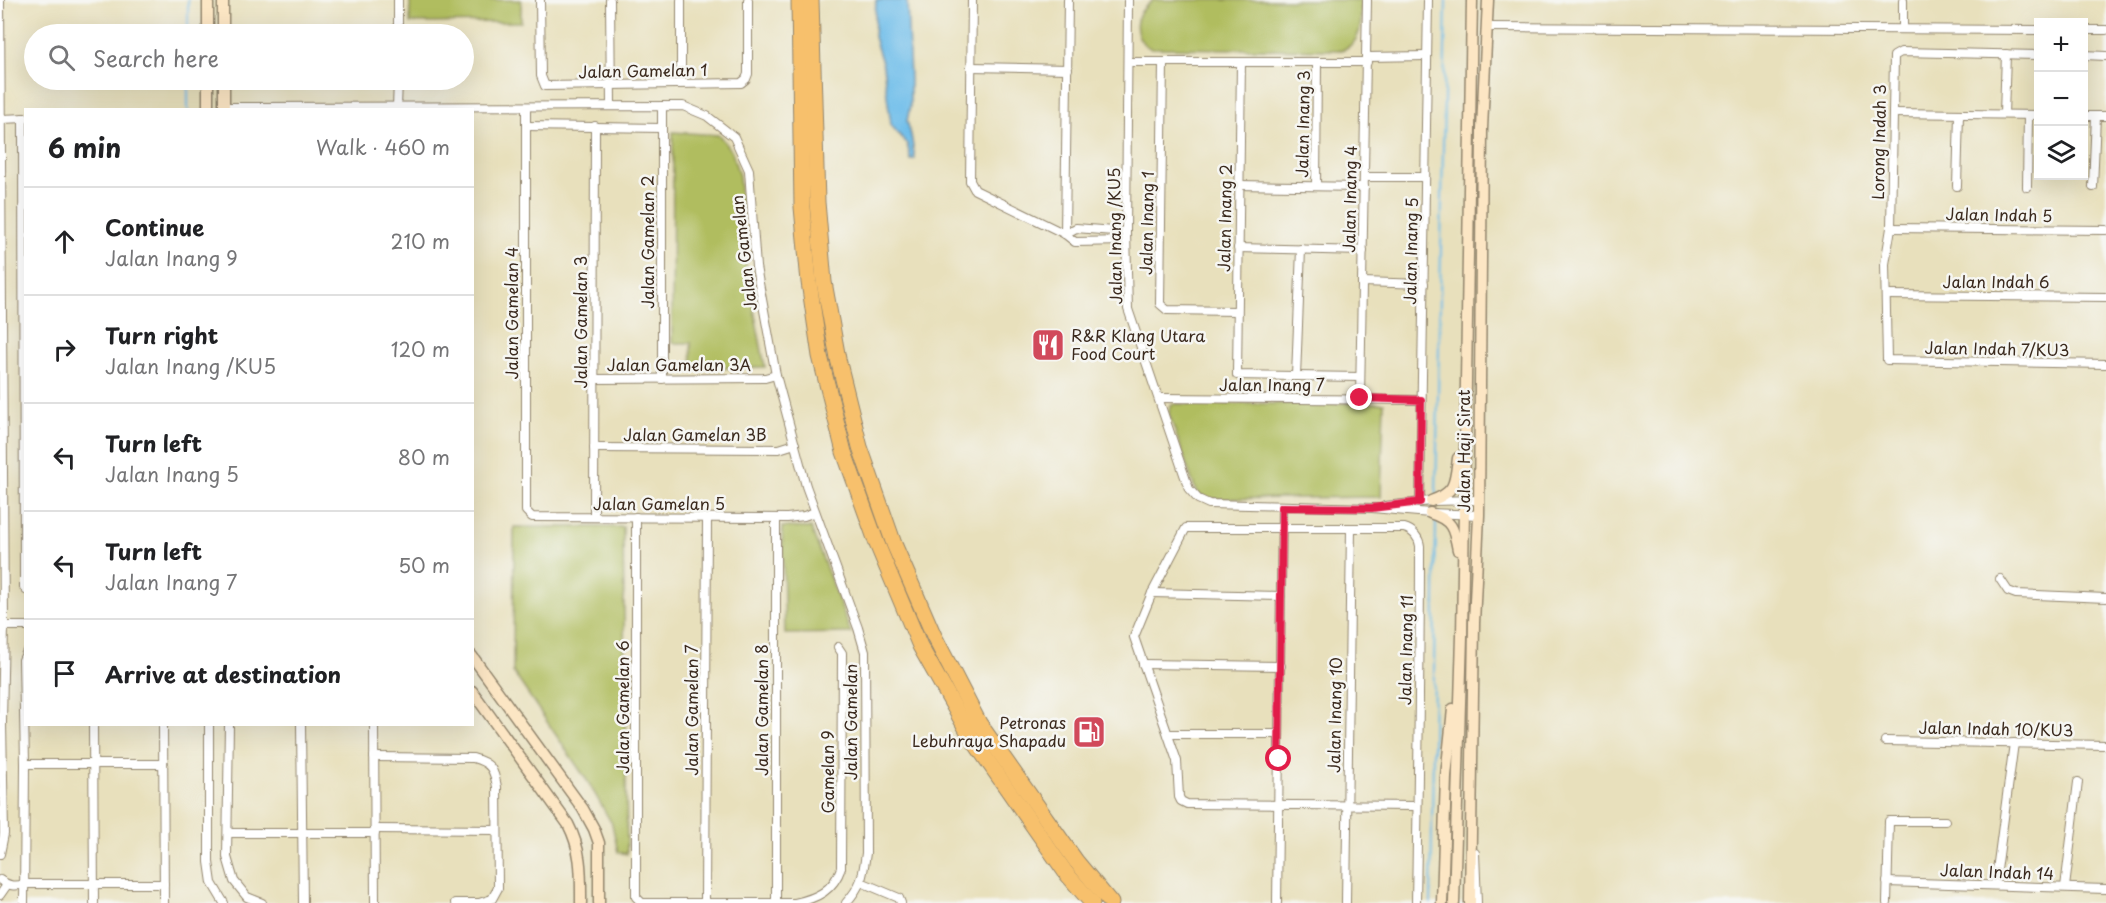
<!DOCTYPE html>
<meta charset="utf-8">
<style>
:root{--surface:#fff;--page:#f6f6f6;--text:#202124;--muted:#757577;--line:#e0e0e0}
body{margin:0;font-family:"Playpen Sans",sans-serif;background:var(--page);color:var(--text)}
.controls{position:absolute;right:18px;top:18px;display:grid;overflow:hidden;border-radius:0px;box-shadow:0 6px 24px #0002}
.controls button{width:54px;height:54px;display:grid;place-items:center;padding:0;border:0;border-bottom:2px solid var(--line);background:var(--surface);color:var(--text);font:30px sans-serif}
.stop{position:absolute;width:18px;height:18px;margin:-14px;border:4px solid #e11d48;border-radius:50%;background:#fff}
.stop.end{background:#e11d48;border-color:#fff;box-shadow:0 2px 6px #0008}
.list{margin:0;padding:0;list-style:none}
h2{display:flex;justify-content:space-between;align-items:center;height:78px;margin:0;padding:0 24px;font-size:26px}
h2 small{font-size:20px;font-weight:400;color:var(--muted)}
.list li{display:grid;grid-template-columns:39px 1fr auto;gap:18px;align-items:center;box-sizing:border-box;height:108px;padding:0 24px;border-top:2px solid var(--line)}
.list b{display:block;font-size:22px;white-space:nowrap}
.list p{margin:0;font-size:20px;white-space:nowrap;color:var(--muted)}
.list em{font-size:20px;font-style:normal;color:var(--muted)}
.icon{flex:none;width:33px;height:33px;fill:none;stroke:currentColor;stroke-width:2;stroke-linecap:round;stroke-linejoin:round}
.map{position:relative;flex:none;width:2106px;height:903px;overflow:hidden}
.search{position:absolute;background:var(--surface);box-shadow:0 6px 24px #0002;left:24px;top:24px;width:450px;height:66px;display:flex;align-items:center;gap:15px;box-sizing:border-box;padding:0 21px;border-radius:33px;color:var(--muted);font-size:22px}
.panel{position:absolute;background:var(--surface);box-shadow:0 6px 24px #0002;left:24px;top:108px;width:450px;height:618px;border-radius:0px}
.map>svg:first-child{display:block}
.green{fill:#b0bd5f;stroke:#76743e;stroke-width:1.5}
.water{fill:#6fbeea;stroke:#557484;stroke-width:1.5}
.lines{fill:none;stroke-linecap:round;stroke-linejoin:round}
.stream{stroke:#6fbeea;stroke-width:2}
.street-casing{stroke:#92856d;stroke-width:10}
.secondary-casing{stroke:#92856d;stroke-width:13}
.highway-casing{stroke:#92856d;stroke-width:17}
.street{stroke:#fff;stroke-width:8}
.secondary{stroke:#fce6c4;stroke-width:10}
.highway{stroke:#f7c06c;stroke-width:15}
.route{stroke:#e11d48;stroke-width:8}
.labels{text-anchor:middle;stroke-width:5;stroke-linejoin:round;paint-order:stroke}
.street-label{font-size:16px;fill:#3b2a1e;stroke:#f6f6f2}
.poi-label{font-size:16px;fill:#3b2a1e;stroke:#f6f6f2;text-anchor:start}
</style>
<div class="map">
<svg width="2106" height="903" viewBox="0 0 2106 903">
<rect width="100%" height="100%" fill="#f6f6f2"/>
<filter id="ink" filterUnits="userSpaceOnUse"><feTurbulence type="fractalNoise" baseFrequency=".0167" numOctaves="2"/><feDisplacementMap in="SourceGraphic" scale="12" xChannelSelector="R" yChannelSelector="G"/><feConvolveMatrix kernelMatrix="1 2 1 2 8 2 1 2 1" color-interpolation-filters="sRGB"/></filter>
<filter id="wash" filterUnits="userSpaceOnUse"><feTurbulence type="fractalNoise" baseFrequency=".008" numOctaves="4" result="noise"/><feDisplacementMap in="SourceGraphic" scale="24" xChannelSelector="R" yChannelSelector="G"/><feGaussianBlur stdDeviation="1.35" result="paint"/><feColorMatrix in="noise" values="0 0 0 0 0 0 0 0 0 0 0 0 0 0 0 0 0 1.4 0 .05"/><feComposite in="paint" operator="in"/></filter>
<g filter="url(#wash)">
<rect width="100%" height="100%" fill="#e8e0bc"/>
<g class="green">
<path d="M410 0H521V22L410 23Z"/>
<path d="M1153 0H1361C1361 20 1364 42 1342 50L1151 48C1138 44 1133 26 1139 15 1142 9 1149 4 1153 0Z"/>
<path d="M673 132 719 135 732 152 739 176 746 268 765 367 692 369 691 343H672Z"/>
<path d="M1384 403 1381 497 1208 499 1199 494 1194 486 1169 414 1170 405 1175 404Z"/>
<path d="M514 527H623L627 854 618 852 612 824 588 782 513 672Z"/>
<path d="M782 527 811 528 851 633 785 634Z"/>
</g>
<path class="water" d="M876 0H907L910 80V106L907 121 911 135 915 159 911 160 907 144 891 125 883 66 874 37Z"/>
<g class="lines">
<g class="stream">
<path d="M188 0V34"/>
<path d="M188 80V110"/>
<path d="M1436 495 1446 0"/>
<path d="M1431 903 1436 519"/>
</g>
</g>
</g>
<g filter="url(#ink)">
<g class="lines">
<g class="street-casing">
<g id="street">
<path d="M540 0 541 76 545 86 741 83 746 79 748 74V0"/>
<path d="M610 0 611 106"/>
<path d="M681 0V83"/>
<path d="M972 0 970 181 975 190 1065 234 1075 242 1126 241"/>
<path d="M1128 0 1126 232 1128 309 1189 489 1198 499 1209 504 1372 508 1430 513 1479 515"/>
<path d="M1488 27 2038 30"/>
<path d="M1903 29V0"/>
<path d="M2084 30H2106"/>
<path d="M398 34V0"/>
<path d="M2038 55 1901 52 1894 56 1891 228 1885 264 1887 360 2106 364"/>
<path d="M2084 55 2106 56"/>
<path d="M1367 57 1427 56"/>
<path d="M1128 62H1367"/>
<path d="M1163 62 1160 304 1167 310 1237 311"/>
<path d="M1241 62 1237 375 1360 377"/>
<path d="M971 67 1068 69"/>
<path d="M224 107 683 106 707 116 734 137 749 170 756 267 776 375 806 486 858 628 865 652 866 853C863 876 862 885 846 903"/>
<path d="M526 107V511L532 517 787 518 804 516 815 512"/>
<path d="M397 108 398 80"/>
<path d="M1893 113 2038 115"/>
<path d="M2004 114 2006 54"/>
<path d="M2084 116H2106"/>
<path d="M23 118 24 587 26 590"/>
<path d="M1 119 26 118"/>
<path d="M526 126 662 128"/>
<path d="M1364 177H1425"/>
<path d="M1239 185 1364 187"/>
<path d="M1316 186 1317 62"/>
<path d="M1957 186 1959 114"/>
<path d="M2027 187 2028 115"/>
<path d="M2093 187 2096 116"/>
<path d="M1891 228 2106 230"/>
<path d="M1065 234 1068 0"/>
<path d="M1065 234 1076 228 1126 232"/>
<path d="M1238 248 1363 251"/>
<path d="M1362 282 1424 284"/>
<path d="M1886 295 2106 297"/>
<path d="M1296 376 1301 249"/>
<path d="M594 379 765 378 776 375"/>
<path d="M662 379V106"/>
<path d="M1159 398 1421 400"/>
<path d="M1360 398 1367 0"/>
<path d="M594 448 779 449 795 444"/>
<path d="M1420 502 1428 0"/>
<path d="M1385 506 1431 501 1479 500"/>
<path d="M594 517 595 126"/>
<path d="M636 517V897L642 903H795C817 898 833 891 841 868L842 653 838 647"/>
<path d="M776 518V903"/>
<path d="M2000 579 2008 591 2016 594 2106 598"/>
<path d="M1152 593 1281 596"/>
<path d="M0 626H26"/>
<path d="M1143 664 1281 666"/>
<path d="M93 724 94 903"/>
<path d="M163 724 164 903"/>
<path d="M209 724V862L212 883 224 903"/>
<path d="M229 724 227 857 234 881 247 897 262 903"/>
<path d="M301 724 303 903"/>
<path d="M374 724 375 903"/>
<path d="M1168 734H1279"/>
<path d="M1885 741 2106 745"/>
<path d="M374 757 473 758C491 763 494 769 497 787L498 888 492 899 479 903H455"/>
<path d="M25 764H163"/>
<path d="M375 829 497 830"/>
<path d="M228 833H375"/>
<path d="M1475 853 1477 903"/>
<path d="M0 854 4 834 2 722 4 626 0 0"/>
<path d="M0 880C9 886 15 887 25 884H164"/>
<path d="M861 882 899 898 901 903"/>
<path d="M1887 882 2106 889"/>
<path d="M1995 885 2014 743"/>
<path d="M2065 887 2078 782"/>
<path d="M0 895 7 885"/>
<path d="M24 903 25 764 23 660 26 653"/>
<path d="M705 903 707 518"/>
<path d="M1277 903 1282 507"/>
<path d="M1346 903 1351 528"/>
<path d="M1416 903C1418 784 1420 665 1420 546 1419 538 1413 530 1404 528H1186L1152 593 1134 637 1177 761 1179 797 1181 801 1187 804 1417 806"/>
<path d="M1887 903 1889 821H1945"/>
</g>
</g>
<g class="secondary-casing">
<g id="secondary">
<path d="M223 0V34"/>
<path d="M208 34V0"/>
<path d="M224 80V110"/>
<path d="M208 110V80"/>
<path d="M1431 501C1456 492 1455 483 1458 458"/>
<path d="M1430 513C1452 520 1454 528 1458 550"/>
<path d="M472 656 583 809 594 829 599 843V903"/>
<path d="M472 691 568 824C582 851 581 873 581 903"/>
<path d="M1442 903 1446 776 1453 709"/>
<path d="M1454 903 1462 636 1472 0"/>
<path d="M1470 903 1474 623 1479 515 1482 129 1488 0"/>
</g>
</g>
<g class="highway-casing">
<g id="highway">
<path d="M799 0 802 207 809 282 820 356 844 452 877 544 920 646 971 737 1066 873 1092 903"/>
<path d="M811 0 817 202 824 282 838 359 860 447 894 544 934 636 979 723 1076 861 1111 903"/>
</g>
</g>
<use href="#street" class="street"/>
<use href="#secondary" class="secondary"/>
<use href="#highway" class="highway"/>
</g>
</g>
<g class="lines" filter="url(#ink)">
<path class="route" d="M1279 759 1282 507 1372 508 1420 502 1421 400 1360 398"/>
</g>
<defs>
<g id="restaurant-square" transform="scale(1.725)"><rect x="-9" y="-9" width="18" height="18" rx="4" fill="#d1495b" stroke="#f6f6f2"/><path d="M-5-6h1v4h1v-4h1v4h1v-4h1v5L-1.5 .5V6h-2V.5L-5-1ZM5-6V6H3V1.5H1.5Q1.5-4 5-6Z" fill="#fff"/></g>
<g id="fuel-square" transform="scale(1.725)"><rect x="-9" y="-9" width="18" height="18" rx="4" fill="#d1495b" stroke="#f6f6f2"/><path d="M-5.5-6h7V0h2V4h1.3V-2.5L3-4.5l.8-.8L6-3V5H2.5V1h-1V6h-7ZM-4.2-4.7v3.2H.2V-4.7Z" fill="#fff"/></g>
</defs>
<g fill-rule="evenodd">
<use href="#restaurant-square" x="1048" y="345"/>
<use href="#fuel-square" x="1089" y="732"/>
</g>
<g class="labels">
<g class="street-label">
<text transform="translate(643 71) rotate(-1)" y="6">Jalan Gamelan 1</text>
<text transform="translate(1303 124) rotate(-89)" y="6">Jalan Inang 3</text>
<text transform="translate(1879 142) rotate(-89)" y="6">Lorong Indah 3</text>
<text transform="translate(1350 199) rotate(-89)" y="6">Jalan Inang 4</text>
<text transform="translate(1999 215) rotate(1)" y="6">Jalan Indah 5</text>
<text transform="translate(1225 218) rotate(-89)" y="6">Jalan Inang 2</text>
<text transform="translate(1147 223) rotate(-89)" y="6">Jalan Inang 1</text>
<text transform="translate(1115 236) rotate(-91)" y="6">Jalan Inang /KU5</text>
<text transform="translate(648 242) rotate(-90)" y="6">Jalan Gamelan 2</text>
<text transform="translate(1411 251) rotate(-89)" y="6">Jalan Inang 5</text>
<text transform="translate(744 253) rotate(-97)" y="6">Jalan Gamelan</text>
<text x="1996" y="288">Jalan Indah 6</text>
<text transform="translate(512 313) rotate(-90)" y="6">Jalan Gamelan 4</text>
<text transform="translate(581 322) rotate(-90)" y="6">Jalan Gamelan 3</text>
<text transform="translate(1997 349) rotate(1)" y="6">Jalan Indah 7/KU3</text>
<text x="679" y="371">Jalan Gamelan 3A</text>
<text x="1272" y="391">Jalan Inang 7</text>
<text x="695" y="441">Jalan Gamelan 3B</text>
<text transform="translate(1464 451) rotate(-90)" y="6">Jalan Haji Sirat</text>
<text x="659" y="510">Jalan Gamelan 5</text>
<text transform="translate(1406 650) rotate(-89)" y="6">Jalan Inang 11</text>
<text transform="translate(623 707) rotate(-90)" y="6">Jalan Gamelan 6</text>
<text transform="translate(692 710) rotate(-90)" y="6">Jalan Gamelan 7</text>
<text transform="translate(762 710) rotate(-90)" y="6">Jalan Gamelan 8</text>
<text transform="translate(1335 715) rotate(-89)" y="6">Jalan Inang 10</text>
<text transform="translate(851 722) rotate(-90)" y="6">Jalan Gamelan</text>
<text transform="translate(1996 729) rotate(1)" y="6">Jalan Indah 10/KU3</text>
<text transform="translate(828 772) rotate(-90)" y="6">Gamelan 9</text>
<text transform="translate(1997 872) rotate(2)" y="6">Jalan Indah 14</text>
</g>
<g class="poi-label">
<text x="1071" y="342">R&amp;R Klang Utara<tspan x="1071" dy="18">Food Court</tspan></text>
<text x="1066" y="729" text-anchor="end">Petronas<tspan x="1066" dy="18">Lebuhraya Shapadu</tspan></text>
</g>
</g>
</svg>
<div class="controls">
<button>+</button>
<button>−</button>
<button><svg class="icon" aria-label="layers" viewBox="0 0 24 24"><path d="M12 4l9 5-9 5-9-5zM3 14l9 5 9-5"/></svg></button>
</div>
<div class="stop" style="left:1279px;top:759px"></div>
<div class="stop end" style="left:1360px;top:398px"></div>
<div class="search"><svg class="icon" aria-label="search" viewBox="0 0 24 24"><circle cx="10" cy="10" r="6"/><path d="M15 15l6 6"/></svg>Search here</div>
<section class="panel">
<h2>6 min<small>Walk · 460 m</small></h2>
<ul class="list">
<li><svg class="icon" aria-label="ahead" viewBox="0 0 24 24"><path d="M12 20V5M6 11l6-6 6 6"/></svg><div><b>Continue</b><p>Jalan Inang 9</p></div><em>210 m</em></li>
<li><svg class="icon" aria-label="right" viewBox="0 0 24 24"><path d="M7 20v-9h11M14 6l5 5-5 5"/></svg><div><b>Turn right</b><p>Jalan Inang /KU5</p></div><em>120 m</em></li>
<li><svg class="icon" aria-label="left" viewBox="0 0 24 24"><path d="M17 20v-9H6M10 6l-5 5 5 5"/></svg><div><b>Turn left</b><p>Jalan Inang 5</p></div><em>80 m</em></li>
<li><svg class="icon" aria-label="left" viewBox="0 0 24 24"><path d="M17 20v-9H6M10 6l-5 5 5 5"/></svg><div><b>Turn left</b><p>Jalan Inang 7</p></div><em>50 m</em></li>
<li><svg class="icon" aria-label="arrive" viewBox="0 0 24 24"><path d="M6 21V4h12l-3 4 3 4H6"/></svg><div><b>Arrive at destination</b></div></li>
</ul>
</section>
</div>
